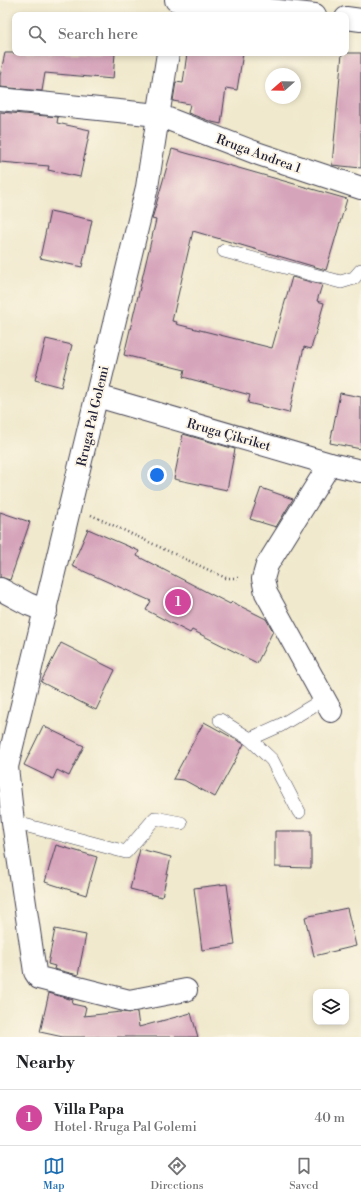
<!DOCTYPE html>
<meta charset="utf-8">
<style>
:root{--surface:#fff;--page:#f2f2f2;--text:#202124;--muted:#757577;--line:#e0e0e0;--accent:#1f6fb2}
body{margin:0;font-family:"Libre Bodoni",serif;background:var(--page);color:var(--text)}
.controls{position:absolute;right:12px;bottom:12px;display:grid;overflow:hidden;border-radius:8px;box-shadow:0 2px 6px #0003}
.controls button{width:36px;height:36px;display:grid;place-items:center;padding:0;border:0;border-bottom:1px solid var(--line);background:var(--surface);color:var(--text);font:20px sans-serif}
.compass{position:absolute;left:265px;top:68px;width:36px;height:36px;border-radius:50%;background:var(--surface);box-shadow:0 2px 6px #0003;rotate:250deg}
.you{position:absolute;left:157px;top:475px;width:14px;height:14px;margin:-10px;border:3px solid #fff;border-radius:50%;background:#1a73e8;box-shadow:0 0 0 6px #1a73e833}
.badge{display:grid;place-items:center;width:26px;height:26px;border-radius:50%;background:var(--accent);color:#fff;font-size:13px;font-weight:700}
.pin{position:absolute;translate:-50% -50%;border:2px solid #fff;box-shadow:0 1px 4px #0006}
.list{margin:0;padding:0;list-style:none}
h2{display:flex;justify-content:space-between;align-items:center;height:52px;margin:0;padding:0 16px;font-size:17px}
h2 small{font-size:13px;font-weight:400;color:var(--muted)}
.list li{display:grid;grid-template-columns:26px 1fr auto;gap:12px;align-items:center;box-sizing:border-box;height:56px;padding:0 16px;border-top:1px solid var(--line)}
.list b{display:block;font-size:15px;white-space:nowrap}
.list p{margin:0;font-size:13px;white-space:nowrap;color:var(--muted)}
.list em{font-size:13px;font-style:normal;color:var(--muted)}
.icon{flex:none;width:22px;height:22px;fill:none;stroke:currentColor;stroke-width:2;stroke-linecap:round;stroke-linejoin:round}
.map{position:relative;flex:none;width:361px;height:1037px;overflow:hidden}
.search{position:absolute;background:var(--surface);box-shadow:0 2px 6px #0003;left:12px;right:12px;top:12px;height:44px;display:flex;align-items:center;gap:10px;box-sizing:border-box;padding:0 14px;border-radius:8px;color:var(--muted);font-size:15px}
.sheet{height:108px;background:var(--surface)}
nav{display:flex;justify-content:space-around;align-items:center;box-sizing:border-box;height:56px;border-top:1px solid var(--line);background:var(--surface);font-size:11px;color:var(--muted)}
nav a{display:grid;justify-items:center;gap:2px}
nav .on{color:var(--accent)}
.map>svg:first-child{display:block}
.building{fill:#d5a3ba}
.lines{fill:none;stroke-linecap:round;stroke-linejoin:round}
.service-casing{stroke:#414051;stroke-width:14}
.minor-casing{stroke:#414051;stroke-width:24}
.path{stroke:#414051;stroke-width:2.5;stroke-dasharray:1 3;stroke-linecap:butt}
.service{stroke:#fff;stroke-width:13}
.minor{stroke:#fff;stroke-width:22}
.labels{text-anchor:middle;stroke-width:3.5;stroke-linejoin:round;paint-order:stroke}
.street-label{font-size:13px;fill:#22223b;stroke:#fcf5e5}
</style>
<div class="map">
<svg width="361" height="1037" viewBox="0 0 361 1037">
<rect width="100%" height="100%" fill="#fcf5e5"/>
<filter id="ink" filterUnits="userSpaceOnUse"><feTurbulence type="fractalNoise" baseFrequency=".025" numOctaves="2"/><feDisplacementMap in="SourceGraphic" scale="8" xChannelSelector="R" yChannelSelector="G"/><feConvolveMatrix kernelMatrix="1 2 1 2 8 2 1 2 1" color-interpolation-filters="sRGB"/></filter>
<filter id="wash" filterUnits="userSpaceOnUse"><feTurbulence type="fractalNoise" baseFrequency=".012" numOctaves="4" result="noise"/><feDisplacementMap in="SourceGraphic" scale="16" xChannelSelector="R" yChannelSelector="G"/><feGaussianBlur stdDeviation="0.9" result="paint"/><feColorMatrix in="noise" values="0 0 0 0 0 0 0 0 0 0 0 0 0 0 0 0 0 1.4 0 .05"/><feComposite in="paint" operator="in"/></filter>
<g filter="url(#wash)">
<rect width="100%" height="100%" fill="#f0e9cd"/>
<g id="blocks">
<g class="building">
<path d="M5 53H115L113 79 45 73 42 91 0 87V76Z"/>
<path d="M187 53H243L237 90 226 88 221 124 212 122 188 113 190 104 173 101 176 82 183 83Z"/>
<path d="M342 53H361V168L332 165Z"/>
<path d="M0 112 58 117 57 123 90 130 80 177 48 170 49 166 0 162Z"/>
<path d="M172 149 347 199 326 270 193 231 172 321 177 322 176 324 272 348 292 277 322 285 317 301 324 303 311 349 304 347 289 413 248 403 250 395 183 377 185 370 124 355 156 220 152 219Z"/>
<path d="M50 211 92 220 82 267 40 258Z"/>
<path d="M46 339 72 345 61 387 35 380Z"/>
<path d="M340 393 361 397V449L330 443Z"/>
<path d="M183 434 235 449 227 490 174 479Z"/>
<path d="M261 488 293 499 276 527 250 519Z"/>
<path d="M0 512 30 522 10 580 0 577Z"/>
<path d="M88 529 139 551 137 556 230 604 232 602 266 619 273 631 257 663 192 630 190 633 146 610 151 601 72 566Z"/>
<path d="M61 643 115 670 96 710 41 682Z"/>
<path d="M204 722 244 744 215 797 184 780 173 779Z"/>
<path d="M43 726 84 746 69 776 57 770 53 779 24 765Z"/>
<path d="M275 831H311V868L275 867Z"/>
<path d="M56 845 97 857 86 895 45 882Z"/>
<path d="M140 849 171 857 162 897 130 889Z"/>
<path d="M227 884 235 945 202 950 194 888Z"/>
<path d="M347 908 356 946 314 956 305 917Z"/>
<path d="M55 929 86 935 78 975 54 969 55 966 48 964Z"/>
<path d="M49 993 73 1000 72 1004 86 1007 84 1016 121 1012 131 1013 137 1012 139 1027 191 1013 198 1037H63L40 1032Z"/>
</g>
</g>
</g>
<g filter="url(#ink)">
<use href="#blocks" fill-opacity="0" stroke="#414051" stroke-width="1"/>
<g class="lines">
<g class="service-casing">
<g id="service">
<path d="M224 251 341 282 354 278 361 270"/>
<path d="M220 720 250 739 281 725 324 699"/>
<path d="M250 739 272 760 299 812"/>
<path d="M13 822 126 852 155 818 181 823"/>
</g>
</g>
<g class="minor-casing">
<g id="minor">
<path d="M176 0 315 15"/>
<path d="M346 18 361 20"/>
<path d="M0 99 158 115 259 154 361 188"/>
<path d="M97 396 330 464 361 471"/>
<path d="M330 464 267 565 263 579 266 593 331 711"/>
<path d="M0 589 28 604 46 611"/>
<path d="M7 767 13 822 35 972 39 978 129 1001 186 990"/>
<path d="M0 773 7 767 147 187 168 53"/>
</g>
</g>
<path class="path" d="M91 515 226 578H240"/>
<use href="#service" class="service"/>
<use href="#minor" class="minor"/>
</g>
</g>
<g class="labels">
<g class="street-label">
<text transform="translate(259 153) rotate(20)" y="5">Rruga Andrea 1</text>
<text transform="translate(92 416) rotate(-77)" y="5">Rruga Pal Golemi</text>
<text transform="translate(229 434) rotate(16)" y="5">Rruga Çikriket</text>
</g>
</g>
</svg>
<div class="controls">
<button><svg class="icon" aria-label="layers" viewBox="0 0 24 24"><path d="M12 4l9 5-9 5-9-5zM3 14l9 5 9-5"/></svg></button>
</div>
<svg class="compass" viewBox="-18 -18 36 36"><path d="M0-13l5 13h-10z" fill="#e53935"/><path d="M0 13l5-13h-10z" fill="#757577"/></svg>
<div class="you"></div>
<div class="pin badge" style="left:178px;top:602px;background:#d1479c">1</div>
<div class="search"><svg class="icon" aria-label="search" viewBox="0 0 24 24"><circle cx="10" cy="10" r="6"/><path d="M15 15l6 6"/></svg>Search here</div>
</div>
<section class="sheet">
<h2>Nearby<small></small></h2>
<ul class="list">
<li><span class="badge" style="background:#d1479c">1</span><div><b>Villa Papa</b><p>Hotel · Rruga Pal Golemi</p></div><em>40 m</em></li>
</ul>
</section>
<nav>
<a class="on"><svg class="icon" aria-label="map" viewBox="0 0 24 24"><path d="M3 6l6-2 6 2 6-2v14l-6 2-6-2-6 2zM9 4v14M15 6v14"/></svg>Map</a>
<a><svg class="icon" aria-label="directions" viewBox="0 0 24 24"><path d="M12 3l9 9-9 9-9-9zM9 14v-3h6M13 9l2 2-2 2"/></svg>Directions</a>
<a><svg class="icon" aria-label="saved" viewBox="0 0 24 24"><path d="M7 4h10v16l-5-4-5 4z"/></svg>Saved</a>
</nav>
